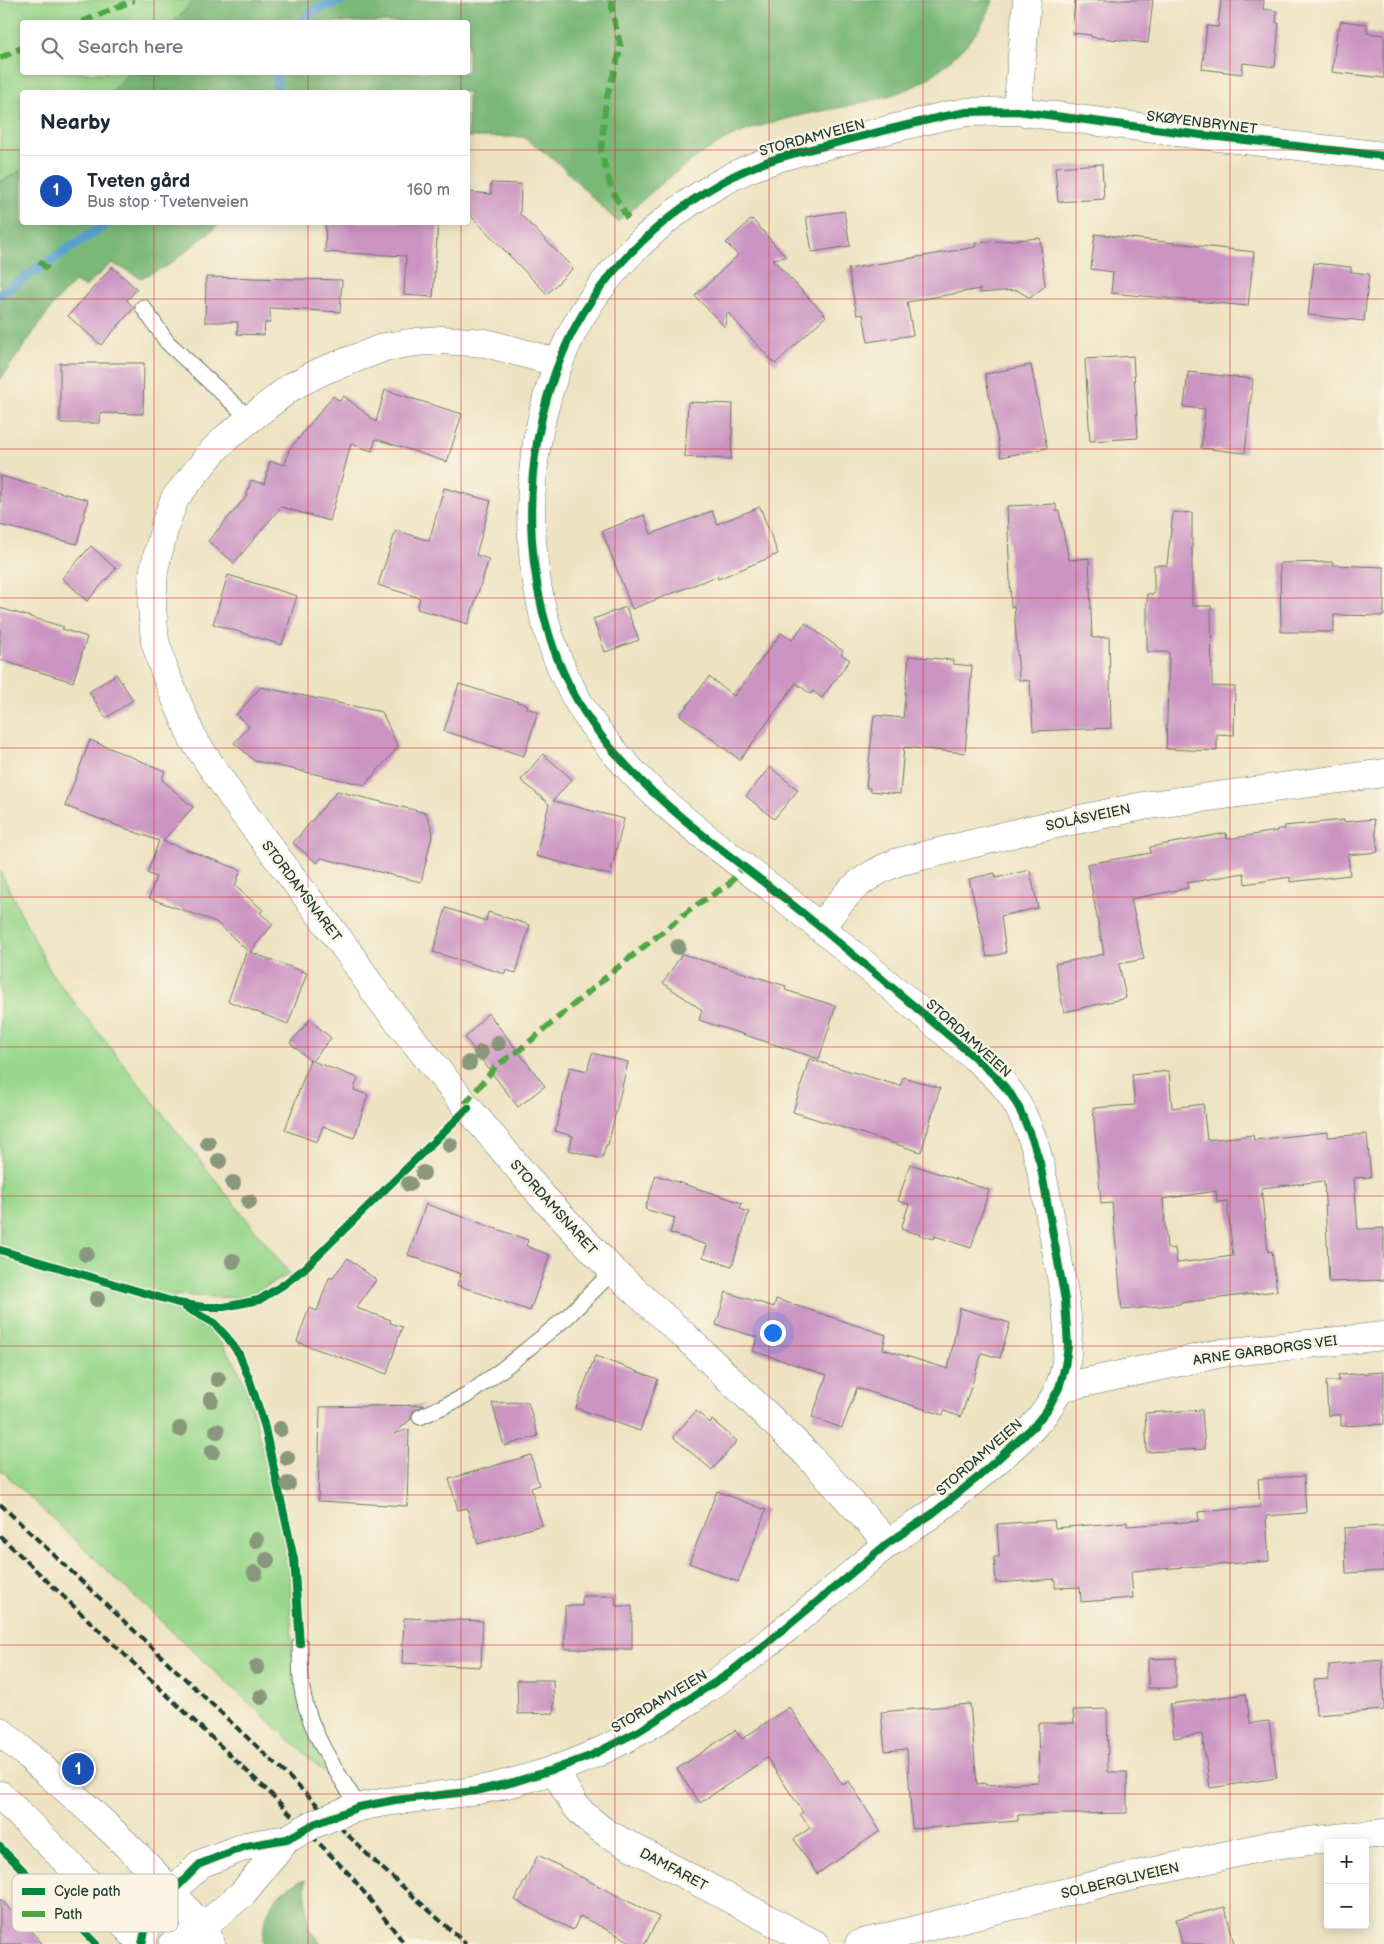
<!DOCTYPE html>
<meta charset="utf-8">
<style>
:root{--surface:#fff;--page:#f6f6f7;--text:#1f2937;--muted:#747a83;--line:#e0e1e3;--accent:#c8321e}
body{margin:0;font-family:"Balsamiq Sans",sans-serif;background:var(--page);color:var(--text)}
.controls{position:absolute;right:15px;bottom:15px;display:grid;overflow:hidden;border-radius:5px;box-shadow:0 2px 12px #0003}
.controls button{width:45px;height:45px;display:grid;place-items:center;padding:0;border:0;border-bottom:1px solid var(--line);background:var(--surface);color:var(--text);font:25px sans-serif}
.you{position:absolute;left:772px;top:1332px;width:18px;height:18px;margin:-12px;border:4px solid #fff;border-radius:50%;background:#1a73e8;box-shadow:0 0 0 8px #1a73e833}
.badge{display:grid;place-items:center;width:32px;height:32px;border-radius:50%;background:var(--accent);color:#fff;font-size:16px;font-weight:700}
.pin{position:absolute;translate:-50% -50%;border:2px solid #fff;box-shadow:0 1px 5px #0006}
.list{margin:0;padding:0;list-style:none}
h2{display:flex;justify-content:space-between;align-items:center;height:65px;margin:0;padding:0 20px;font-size:21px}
h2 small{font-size:16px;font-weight:400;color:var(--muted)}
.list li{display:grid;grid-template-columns:32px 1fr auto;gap:15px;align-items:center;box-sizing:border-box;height:70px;padding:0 20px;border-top:1px solid var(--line)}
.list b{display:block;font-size:19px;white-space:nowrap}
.list p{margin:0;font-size:16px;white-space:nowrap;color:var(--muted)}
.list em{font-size:16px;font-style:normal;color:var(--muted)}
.icon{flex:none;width:28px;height:28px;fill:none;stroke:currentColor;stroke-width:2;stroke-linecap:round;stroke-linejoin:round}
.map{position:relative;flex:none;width:1384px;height:1944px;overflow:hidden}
.search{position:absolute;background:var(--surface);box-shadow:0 2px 12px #0003;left:20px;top:20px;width:450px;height:55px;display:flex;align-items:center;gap:12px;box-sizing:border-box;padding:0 18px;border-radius:5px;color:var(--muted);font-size:19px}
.panel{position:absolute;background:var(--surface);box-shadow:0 2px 12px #0003;left:20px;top:90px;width:450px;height:135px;border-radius:5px}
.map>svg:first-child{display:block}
.green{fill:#99d78c;stroke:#5c8a60}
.forest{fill:#7ab878;stroke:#4c7a56}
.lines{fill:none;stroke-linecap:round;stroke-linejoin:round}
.stream{stroke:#58a1cf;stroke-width:10}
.building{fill:#cb94c3;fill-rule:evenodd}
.service-casing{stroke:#677765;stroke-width:17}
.minor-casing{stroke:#677765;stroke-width:29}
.secondary-casing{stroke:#677765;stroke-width:29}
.service{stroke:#fff;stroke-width:15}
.minor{stroke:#fff;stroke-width:28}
.secondary{stroke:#fff;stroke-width:28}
.rail{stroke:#1f3d34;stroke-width:4;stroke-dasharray:8 4;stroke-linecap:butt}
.minor-bridge-casing{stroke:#677765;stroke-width:29;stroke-linecap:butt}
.minor-bridge{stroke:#fff;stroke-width:28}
.quiet{stroke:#4fa644;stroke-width:6;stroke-dasharray:12 6;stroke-linecap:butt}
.cycleway-casing{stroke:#fcf5e5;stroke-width:11}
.cycleway{stroke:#00873e;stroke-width:8}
.tree{fill:#89987d}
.grid{fill:none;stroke:#d62828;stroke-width:1;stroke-opacity:0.55}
.labels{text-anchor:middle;stroke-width:4.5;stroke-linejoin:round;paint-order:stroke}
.street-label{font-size:14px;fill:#1f3d34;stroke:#fcf5e5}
.key{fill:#fcf5e5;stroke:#babeb0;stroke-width:1}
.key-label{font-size:14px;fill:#1f3d34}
</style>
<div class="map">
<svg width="1384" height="1944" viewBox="0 0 1384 1944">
<rect width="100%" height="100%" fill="#fcf5e5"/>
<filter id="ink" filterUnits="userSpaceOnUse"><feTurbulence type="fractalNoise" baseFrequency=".02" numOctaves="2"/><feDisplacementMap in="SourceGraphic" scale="10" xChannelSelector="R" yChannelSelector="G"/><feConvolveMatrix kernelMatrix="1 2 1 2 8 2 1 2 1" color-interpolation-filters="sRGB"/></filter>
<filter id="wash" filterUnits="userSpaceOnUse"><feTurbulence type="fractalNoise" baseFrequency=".0096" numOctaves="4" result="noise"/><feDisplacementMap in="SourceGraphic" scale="20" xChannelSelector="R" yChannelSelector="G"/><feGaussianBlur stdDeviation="1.12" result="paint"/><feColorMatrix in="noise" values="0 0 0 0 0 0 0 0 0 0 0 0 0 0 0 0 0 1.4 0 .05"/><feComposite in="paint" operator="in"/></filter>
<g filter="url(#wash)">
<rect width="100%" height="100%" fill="#ede2c1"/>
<g class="green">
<path d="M0 0H196L176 22H22V72L130 73 112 92H22V170L0 182Z"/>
<path d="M0 871 51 973 290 1274 242 1298 175 1295V1310L208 1329 221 1343 233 1360 246 1386 273 1488 288 1559 291 1591 292 1662 295 1687 330 1773 328 1775 200 1658 0 1469Z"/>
</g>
<g class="forest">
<path d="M194 0H993C985 23 973 39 955 56 943 67 931 78 916 85 893 97 868 101 843 107 810 113 775 120 743 132 695 151 656 189 617 222L556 161 523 137H468V92H111L129 73 468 72V22H174Z"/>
<path d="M22 170V222L221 223 169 265 141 278 112 263 85 287 74 282 53 305 0 380V182Z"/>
<path d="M305 1880 308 1925 321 1944H263C262 1914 276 1887 305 1880Z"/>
</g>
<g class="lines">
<g class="stream">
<path d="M304 22 312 11 342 0"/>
<path d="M276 72 277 92"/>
<path d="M0 294 109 222"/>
</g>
</g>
<g id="blocks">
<g class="building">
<path d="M1075 0H1153L1148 43 1091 37V35L1072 33Z"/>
<path d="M1221 0H1264L1263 9 1277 11 1276 23H1279L1275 67 1243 63 1242 74 1202 69 1207 26 1218 27Z"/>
<path d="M1341 21 1367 24V33L1384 35V78L1332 72 1337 29H1339Z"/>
<path d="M1102 164 1104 199 1058 202 1055 167Z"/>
<path d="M491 183 521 184 520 214 573 268 547 294 468 213V192L491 194Z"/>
<path d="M844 211 850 246 812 252 806 217Z"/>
<path d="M752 219 786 257 772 259 826 316 775 364 727 312 725 327 695 296 738 255 726 243Z"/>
<path d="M326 222H438L433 297 404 295 406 256 325 252Z"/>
<path d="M1095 234 1254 252 1248 306 1111 293 1113 272 1091 269Z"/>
<path d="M1040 238 1045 286 1030 298 1017 290 980 293V289L907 302 913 335 868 342 863 314 857 315 848 269 976 247 975 243Z"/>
<path d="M1314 263 1351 267V272L1369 274 1364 321 1308 315Z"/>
<path d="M112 267 137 289 127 300 134 308 101 345 68 316Z"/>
<path d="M206 277 342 280 340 312 270 308V323H265L264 335 237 334 238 322H205Z"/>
<path d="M1133 356 1138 438 1090 441 1085 359Z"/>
<path d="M60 363H144L143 414 100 413V423H60Z"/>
<path d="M1031 365 1047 448 1001 457 985 374Z"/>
<path d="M1188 372 1253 379 1245 453 1201 448 1205 409 1184 407Z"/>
<path d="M385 390 462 414 447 462 376 439 372 451 351 444 330 521 281 507 234 563 208 541 246 497 251 480 264 484 270 461 285 465 289 450 333 396 340 401 344 396 376 422Z"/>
<path d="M688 402 733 404 731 459 685 457Z"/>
<path d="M0 476 88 500 77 544 0 525Z"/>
<path d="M444 488 491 501 476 555 489 559 468 624 417 609 420 598 378 585 396 530 429 541Z"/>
<path d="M1056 504V511H1059L1069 560 1089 558 1092 638 1109 637 1111 728 1033 731 1030 681 1019 680 1014 606 1011 607 1007 506Z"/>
<path d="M760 507 778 554 718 579 717 576 632 609 602 531 644 515 651 534 712 511 717 524Z"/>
<path d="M1173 512 1192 513V606H1211L1212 686 1235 687 1234 735 1217 734V751L1166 749 1169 652H1147V594H1154V565H1167Z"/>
<path d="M91 546 116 569 87 601 62 578Z"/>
<path d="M1333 562V565L1384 567V616L1334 615V632H1281L1280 563Z"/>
<path d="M228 575 297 596 282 645 213 624Z"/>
<path d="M626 607 639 640 605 652 593 619Z"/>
<path d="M0 608 64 627 62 629 87 637 73 682 0 660Z"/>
<path d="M805 623 843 651 841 654 850 660 822 698 813 691 811 694 796 683 740 760 680 715 709 677 734 696 781 633 792 640Z"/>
<path d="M909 656 953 660V664L972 666 965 753 904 747 900 794 870 791V788H866L874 715 903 718Z"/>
<path d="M116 674 133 700 106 718 89 692Z"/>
<path d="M459 684 528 705 527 708 538 712 524 756 444 731Z"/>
<path d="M261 687 382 712 398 747 365 785 255 761 234 743 249 726 236 715Z"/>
<path d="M90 740 165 771 162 780 193 807 163 841 241 870 235 886 263 910 260 913 273 924 250 952 307 973 288 1024 228 1001 247 950 248 951 216 922 149 898 156 877 147 873 159 841 65 806Z"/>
<path d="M543 754 572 779 553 801 624 819 610 875 536 856 549 804 521 780Z"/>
<path d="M770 767 798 790 774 819 746 796Z"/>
<path d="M337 791 426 813 433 832 421 882 321 858 317 863 293 843Z"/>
<path d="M1374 819 1378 852 1348 855 1350 875 1290 882V877L1245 884 1244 873 1187 883 1188 888 1131 899 1144 959 1119 964 1126 998 1064 1012 1055 964 1104 954 1087 864 1151 853 1150 847 1226 833 1227 839 1277 831V829H1285L1284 826 1344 820V822Z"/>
<path d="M1030 870 1038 908 1001 916 1006 953 987 957 969 879 995 873 996 878Z"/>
<path d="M446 908 486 921 488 912 530 925 516 973 506 970 505 974 433 952Z"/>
<path d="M682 954 786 986 785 990 836 1006 819 1059 699 1020 702 1010 663 983Z"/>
<path d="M488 1013 545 1086 518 1107 465 1038Z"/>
<path d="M310 1020 331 1038 312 1061 358 1078 354 1090 368 1095 354 1138 323 1126 317 1142 285 1130 310 1060 311 1061 290 1043Z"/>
<path d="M592 1053 628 1062 608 1145H606L602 1159 569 1150 573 1136 555 1131 570 1067 587 1071Z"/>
<path d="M809 1059 900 1086 903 1077 940 1088 921 1152 793 1112Z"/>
<path d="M1169 1071 1172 1108 1203 1104 1207 1140 1253 1135 1254 1140 1328 1132V1137L1367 1134 1371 1177 1354 1178 1358 1229 1384 1228V1280L1329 1282 1324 1181 1261 1188 1268 1252 1272 1251 1277 1291 1180 1303V1304L1122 1310 1112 1203 1101 1204 1093 1108 1135 1105 1132 1075ZM1216 1191 1217 1202 1227 1201 1233 1256 1177 1263 1175 1248 1167 1249 1163 1199Z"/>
<path d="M910 1164 989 1190 971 1248 935 1236 934 1239 901 1229 909 1204 898 1201Z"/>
<path d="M656 1175 742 1203 740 1209 749 1212 732 1266 703 1257 707 1245 670 1233 675 1218 645 1209Z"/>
<path d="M426 1204 528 1240 526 1246 550 1255 530 1311 457 1285 461 1274 408 1255Z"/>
<path d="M348 1258 376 1280 356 1308 391 1320 390 1323 402 1327 387 1374 297 1342 309 1308 317 1311 329 1278H332Z"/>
<path d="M726 1292 774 1307 776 1299 886 1335 883 1349 948 1369 960 1308 1010 1323 1000 1358 982 1353 961 1417 944 1411 943 1415 857 1388 842 1428 812 1417 827 1375 753 1351 757 1337 716 1325Z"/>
<path d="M595 1356 658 1379 640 1431 576 1408Z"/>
<path d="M1384 1372V1424L1341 1426V1415H1328L1326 1381H1339L1338 1375Z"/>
<path d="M528 1402 538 1436 504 1446 492 1403Z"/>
<path d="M425 1405 413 1411 411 1419 394 1434 409 1429 407 1506 318 1501 320 1407Z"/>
<path d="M1202 1410 1205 1449 1147 1452 1145 1413Z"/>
<path d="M696 1411 710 1423 712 1420 737 1441 712 1470 673 1437Z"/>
<path d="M531 1455 539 1485 531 1488 542 1525 478 1544 467 1508 458 1510 449 1479Z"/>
<path d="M1304 1476 1306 1513 1266 1516 1269 1561 1131 1571 1133 1598 1081 1602 1080 1587 1055 1588V1579L996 1583 994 1557H999L997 1524 1054 1520 1055 1528 1127 1522V1526L1199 1521 1198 1512 1260 1507 1258 1479Z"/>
<path d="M717 1491 766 1510 738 1582 689 1563Z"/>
<path d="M1384 1526V1571L1346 1573 1344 1528Z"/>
<path d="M582 1596H615L616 1606H632V1649H565V1606H582Z"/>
<path d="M404 1618 483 1621 481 1667 402 1663Z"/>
<path d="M1176 1658V1688H1148V1659Z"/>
<path d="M1382 1660 1384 1710 1316 1715 1314 1680 1329 1679V1665Z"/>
<path d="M517 1680H553L554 1713 518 1714Z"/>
<path d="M1246 1694 1250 1723 1269 1721 1277 1778 1210 1788 1202 1734 1174 1738 1170 1704Z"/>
<path d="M970 1704 977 1784 985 1783 986 1785 1039 1782 1038 1723H1074L1073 1710 1107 1709 1108 1772H1127V1813L1018 1815V1821L912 1829 907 1749 885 1751 881 1712Z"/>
<path d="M789 1707 843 1785 849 1781 880 1831 817 1874 794 1839 810 1828 800 1814 803 1812 767 1758 700 1803 677 1769 735 1730 742 1739Z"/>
<path d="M538 1855 659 1917 645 1944H635L580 1916 573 1930 515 1900Z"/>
<path d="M0 1899 43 1944H0Z"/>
<path d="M1225 1907 1234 1944H1182L1176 1919Z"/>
</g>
</g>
</g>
<g filter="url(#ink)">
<use href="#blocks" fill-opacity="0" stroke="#677765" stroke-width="1"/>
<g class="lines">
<g class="service-casing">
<g id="service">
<path d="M143 307 167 342 250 419"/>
<path d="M420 1417 466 1396 504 1368 567 1317 613 1271"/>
<path d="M300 1644C301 1660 299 1678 303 1694 310 1733 338 1774 359 1807"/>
</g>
</g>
<g class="minor-casing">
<g id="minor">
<path d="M1017 111 1027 0"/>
<path d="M559 363 486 343 442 340 416 342 385 347 359 357 322 371 291 387 227 437 213 451 175 498 166 522 154 569 152 607 155 641 165 673 193 739 239 807 349 953 377 995 468 1108 542 1196 613 1271 686 1337 807 1454 888 1543"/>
<path d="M820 928C844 895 859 877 898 862L1028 830 1143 806 1384 773"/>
<path d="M1059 1388 1222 1353 1384 1336"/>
<path d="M555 1769C571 1802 577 1813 608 1834L815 1944"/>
<path d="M346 1811C389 1798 434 1798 478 1790 504 1786 529 1778 554 1770 656 1735 743 1664 825 1597 847 1579 867 1559 890 1542 903 1533 917 1524 930 1515 955 1497 978 1477 1001 1457 1024 1437 1047 1416 1059 1388 1078 1340 1062 1286 1054 1238 1045 1189 1039 1135 1010 1093 1000 1078 985 1066 972 1055 910 1003 850 951 788 901 719 847 642 795 591 722 519 618 514 462 565 348 594 280 658 218 722 182 756 162 794 153 832 144 869 134 907 125 945 116L967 112 1017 111 1201 135 1384 156"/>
<path d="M142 1944 146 1927 156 1908 200 1864 246 1846 287 1839"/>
<path d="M173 1944 180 1942 202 1928 242 1894 287 1839"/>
<path d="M859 1944 1115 1880 1272 1845 1384 1833"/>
</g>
</g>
<g class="secondary-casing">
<g id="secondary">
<path d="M0 1731C52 1777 106 1822 154 1873 174 1895 196 1917 211 1944"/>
<path d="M0 1795 97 1892 141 1944"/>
</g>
</g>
<use href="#service" class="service"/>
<use href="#minor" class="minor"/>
<use href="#secondary" class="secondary"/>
<g class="rail">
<path d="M0 1504 287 1775 370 1857 466 1944"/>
<path d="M0 1536 271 1794 351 1876 405 1944"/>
</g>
<g class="minor-bridge-casing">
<path id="minor-bridge" d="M287 1839 314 1824 346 1811"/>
</g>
<use href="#minor-bridge" class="minor-bridge"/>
<g class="quiet">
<path d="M612 0V11L621 48 606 100 601 151 612 191 628 219"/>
<path d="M82 22 134 0"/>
<path d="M0 58 22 48"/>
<path d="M39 261 52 273"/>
<path d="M465 1104 496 1066 522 1048 617 968 695 906 729 884 743 866"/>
</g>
<g class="cycleway-casing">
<g id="cycleway">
<path d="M0 1250 178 1303 204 1307H224L259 1300 283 1285 305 1268 468 1108"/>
<path d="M185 1307 214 1323 227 1337 239 1354 250 1381 264 1424 294 1559 300 1644"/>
<path d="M0 1847 96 1944"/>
<path d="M142 1944 146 1927 156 1908 200 1864 246 1846 287 1839 314 1824 359 1807 395 1800 476 1791 514 1782 555 1769 590 1756 639 1731 728 1674 766 1644 888 1543 932 1514 977 1478 1034 1426 1047 1410 1059 1388 1065 1366 1068 1346 1065 1300 1040 1163 1033 1141 1019 1108 1010 1093 995 1076 972 1055C910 1003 850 951 788 901 719 847 642 795 591 722 519 618 514 462 565 348 594 280 658 218 722 182 756 162 794 153 832 144 869 134 907 125 945 116L967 112 1017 111 1201 135 1384 156"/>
</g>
</g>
<use href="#cycleway" class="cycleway"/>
</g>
<g class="tree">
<circle cx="678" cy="947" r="8"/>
<circle cx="498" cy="1043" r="8"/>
<circle cx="481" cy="1053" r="8"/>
<circle cx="469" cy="1063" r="8"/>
<circle cx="208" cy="1143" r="8"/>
<circle cx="450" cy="1145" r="8"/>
<circle cx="219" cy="1161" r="8"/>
<circle cx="423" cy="1173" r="8"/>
<circle cx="233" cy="1183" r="8"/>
<circle cx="409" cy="1184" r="8"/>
<circle cx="249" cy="1202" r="8"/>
<circle cx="86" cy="1254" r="8"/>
<circle cx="233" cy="1261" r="8"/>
<circle cx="97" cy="1299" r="8"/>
<circle cx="218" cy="1379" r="8"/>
<circle cx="211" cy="1400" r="8"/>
<circle cx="180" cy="1429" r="8"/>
<circle cx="280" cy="1429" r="8"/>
<circle cx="217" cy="1431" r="8"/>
<circle cx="212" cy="1452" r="8"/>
<circle cx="287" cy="1458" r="8"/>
<circle cx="288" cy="1484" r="8"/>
<circle cx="256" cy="1540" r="8"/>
<circle cx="267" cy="1560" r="8"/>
<circle cx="255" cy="1573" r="8"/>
<circle cx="257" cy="1667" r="8"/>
<circle cx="261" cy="1697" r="8"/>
</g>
</g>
<path class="grid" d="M154 0V22M308 0V22M461 0V22M615 0V1944M769 0V1944M923 0V1944M1076 0V1944M1230 0V1944M154 72V92M308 72V92M461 72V92M0 150H22M468 150H1384M154 222V1944M308 222V1944M461 222V1944M0 299H1384M0 449H1384M0 598H1384M0 748H1384M0 897H1384M0 1047H1384M0 1196H1384M0 1346H1384M0 1495H1384M0 1645H1384M0 1794H1384"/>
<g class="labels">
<g class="street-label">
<text transform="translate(1202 122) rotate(7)" y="5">SKØYENBRYNET</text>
<text transform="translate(812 137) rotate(-15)" y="5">STORDAMVEIEN</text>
<text transform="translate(1088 817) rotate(-12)" y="5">SOLÅSVEIEN</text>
<text transform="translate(302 891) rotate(53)" y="5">STORDAMSNARET</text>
<text transform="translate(969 1038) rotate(42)" y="5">STORDAMVEIEN</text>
<text transform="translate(554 1207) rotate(48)" y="5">STORDAMSNARET</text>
<text transform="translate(1265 1350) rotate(-8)" y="5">ARNE GARBORGS VEI</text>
<text transform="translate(979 1457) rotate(-41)" y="5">STORDAMVEIEN</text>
<text transform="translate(659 1701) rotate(-31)" y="5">STORDAMVEIEN</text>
<text transform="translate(674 1869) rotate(28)" y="5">DAMFARET</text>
<text transform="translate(1120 1880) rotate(-13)" y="5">SOLBERGLIVEIEN</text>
</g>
</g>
<rect x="12" y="1874" width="166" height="58" rx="8" class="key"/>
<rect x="22" y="1888" width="23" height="7" fill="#00873e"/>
<rect x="22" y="1911" width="23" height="6" fill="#4fa644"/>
<g class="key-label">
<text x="54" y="1896">Cycle path</text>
<text x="54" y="1919">Path</text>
</g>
</svg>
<div class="controls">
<button>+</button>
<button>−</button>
</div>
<div class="you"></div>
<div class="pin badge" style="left:78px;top:1769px;background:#1a4fb4">1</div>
<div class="search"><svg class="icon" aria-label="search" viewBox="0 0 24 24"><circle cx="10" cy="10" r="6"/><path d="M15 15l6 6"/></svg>Search here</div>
<section class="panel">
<h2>Nearby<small></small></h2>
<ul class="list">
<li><span class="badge" style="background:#1a4fb4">1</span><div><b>Tveten gård</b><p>Bus stop · Tvetenveien</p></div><em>160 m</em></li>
</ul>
</section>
</div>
